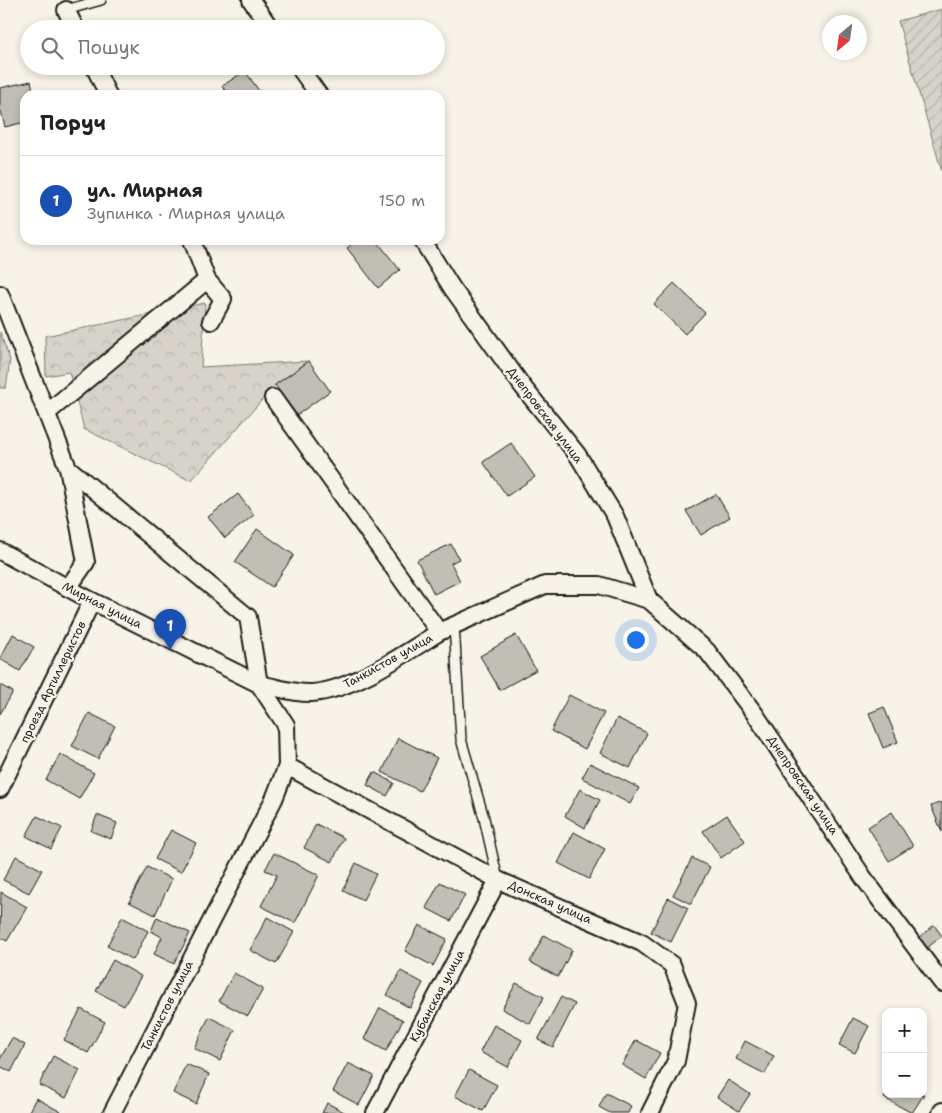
<!DOCTYPE html>
<html lang="uk">
<meta charset="utf-8">
<style>
:root{--surface:#fff;--page:#f6f6f6;--text:#222;--muted:#767676;--line:#e0e0e0;--accent:#0b8043}
body{margin:0;font-family:"Shantell Sans",sans-serif;background:var(--page);color:var(--text)}
.controls{position:absolute;right:15px;bottom:15px;display:grid;overflow:hidden;border-radius:10px;box-shadow:0 2px 8px #0003}
.controls button{width:45px;height:45px;display:grid;place-items:center;padding:0;border:0;border-bottom:1px solid var(--line);background:var(--surface);color:var(--text);font:25px sans-serif}
.compass{position:absolute;left:822px;top:15px;width:45px;height:45px;border-radius:50%;background:var(--surface);box-shadow:0 2px 8px #0003;rotate:209deg}
.you{position:absolute;left:635px;top:639px;width:18px;height:18px;margin:-12px;border:4px solid #fff;border-radius:50%;background:#1a73e8;box-shadow:0 0 0 8px #1a73e833}
.badge{display:grid;place-items:center;width:32px;height:32px;border-radius:50%;background:var(--accent);color:#fff;font-size:16px;font-weight:700}
.pin{position:absolute;translate:-50% -41px;filter:drop-shadow(0 1px 2px #0008)}
.pin::after{content:'';position:absolute;top:26px;width:18px;height:15px;background:inherit;clip-path:polygon(0 0,100% 0,50% 100%)}
.list{margin:0;padding:0;list-style:none}
h2{display:flex;justify-content:space-between;align-items:center;height:65px;margin:0;padding:0 20px;font-size:21px}
h2 small{font-size:16px;font-weight:400;color:var(--muted)}
.list li{display:grid;grid-template-columns:32px 1fr auto;gap:15px;align-items:center;box-sizing:border-box;height:90px;padding:0 20px;border-top:1px solid var(--line)}
.list b{display:block;font-size:19px;white-space:nowrap}
.list p{margin:0;font-size:16px;white-space:nowrap;color:var(--muted)}
.list em{font-size:16px;font-style:normal;color:var(--muted)}
.icon{flex:none;width:28px;height:28px;fill:none;stroke:currentColor;stroke-width:2;stroke-linecap:round;stroke-linejoin:round}
.map{position:relative;flex:none;width:942px;height:1113px;overflow:hidden}
.search{position:absolute;background:var(--surface);box-shadow:0 2px 8px #0003;left:20px;top:20px;width:425px;height:55px;display:flex;align-items:center;gap:12px;box-sizing:border-box;padding:0 18px;border-radius:28px;color:var(--muted);font-size:19px}
.panel{position:absolute;background:var(--surface);box-shadow:0 2px 8px #0003;left:20px;top:90px;width:425px;height:155px;border-radius:15px}
.map>svg:first-child{display:block}
.forest{fill:url(#forest-crowns);stroke:#7a7874}
.garden{fill:url(#garden-furrows);stroke:#7a7874}
.building{fill:#c0beb5;stroke:#1c1c1c}
.lines{fill:none;stroke-linecap:round;stroke-linejoin:round}
.service-casing{stroke:#1c1c1c;stroke-width:12}
.minor-casing{stroke:#1c1c1c;stroke-width:20}
.service{stroke:#f7f3e8;stroke-width:9}
.minor{stroke:#f7f3e8;stroke-width:16}
.labels{text-anchor:middle;stroke-width:4.5;stroke-linejoin:round;paint-order:stroke}
.street-label{font-size:12px;fill:#1c1c1c;stroke:#f7f3e8}
</style>
<div class="map">
<svg width="942" height="1113" viewBox="0 0 942 1113">
<defs>
<pattern id="forest-crowns" width="20" height="18" patternUnits="userSpaceOnUse" patternTransform="scale(1.25)"><rect width="20" height="18" fill="#d7d3cb"/><path d="M2 6a3 3 0 1 1 6 0M12 15a3 3 0 1 1 6 0" fill="none" stroke="#b8b5ae"/></pattern>
<pattern id="garden-furrows" width="10" height="10" patternUnits="userSpaceOnUse" patternTransform="scale(1.25)"><rect width="10" height="10" fill="#d7d3cb"/><path d="M-1 1l2-2M0 10L10 0M9 11l2-2" fill="none" stroke="#b8b5ae"/></pattern>
</defs>
<rect width="100%" height="100%" fill="#f7f3e8"/>
<filter id="ink" filterUnits="userSpaceOnUse"><feTurbulence type="fractalNoise" baseFrequency=".02" numOctaves="2"/><feDisplacementMap in="SourceGraphic" scale="10" xChannelSelector="R" yChannelSelector="G"/><feConvolveMatrix kernelMatrix="1 2 1 2 8 2 1 2 1" color-interpolation-filters="sRGB"/></filter>
<g filter="url(#ink)">
<g class="forest">
<path d="M205 303 201 367 309 361 275 385 191 481 84 429 69 372 46 376 45 336Z"/>
<path d="M0 332 10 360 6 388H0Z"/>
</g>
<path class="garden" d="M942 9V172L898 21Z"/>
<g class="building">
<path d="M245 71 262 95H228L222 86Z"/>
<path d="M31 81 34 95H25V122L5 127 0 107V88Z"/>
<path d="M357 240H376L400 270 378 288 347 248Z"/>
<path d="M674 283 705 313 685 334 654 304Z"/>
<path d="M309 361 330 391 297 415 275 385Z"/>
<path d="M511 443 535 477 507 496 483 462Z"/>
<path d="M238 494 254 515 225 538 208 517Z"/>
<path d="M716 494 730 517 701 535 686 511Z"/>
<path d="M257 529 294 555 272 587 235 562Z"/>
<path d="M451 544 459 559 451 563 460 581 434 594 417 560Z"/>
<path d="M13 634 34 647 20 671 0 659Z"/>
<path d="M516 635 536 670 500 690 480 656Z"/>
<path d="M0 685 13 692 0 714Z"/>
<path d="M569 695 604 713 585 749 551 731Z"/>
<path d="M884 707 898 742 883 748 869 713Z"/>
<path d="M89 713 115 726 98 759 72 746Z"/>
<path d="M617 718 647 733 630 768 600 753Z"/>
<path d="M398 738 437 758 420 791 382 772Z"/>
<path d="M60 754 94 773 79 799 46 780Z"/>
<path d="M590 763 639 788 630 804 582 778Z"/>
<path d="M374 772 394 783 387 796 367 785Z"/>
<path d="M580 789 600 800 585 828 565 816Z"/>
<path d="M942 802V832L931 806Z"/>
<path d="M892 812 913 846 889 861 868 827Z"/>
<path d="M97 815 117 823 111 839 91 831Z"/>
<path d="M727 815 745 841 721 858 703 831Z"/>
<path d="M37 816 62 828 51 849 26 836Z"/>
<path d="M316 824 344 838 332 862 304 848Z"/>
<path d="M171 830 196 843 181 872 155 859Z"/>
<path d="M574 832 605 849 589 879 558 863Z"/>
<path d="M274 853 319 875 295 923 261 906 277 875 265 870Z"/>
<path d="M16 856 42 870 29 893 3 880Z"/>
<path d="M692 858 710 867 691 904 673 895Z"/>
<path d="M356 863 376 874 363 900 343 890Z"/>
<path d="M147 867 172 879 155 915 129 902Z"/>
<path d="M440 882 465 895 451 921 426 908Z"/>
<path d="M1 892 27 907 7 941 0 937Z"/>
<path d="M668 898 688 908 671 942 651 932Z"/>
<path d="M122 917 148 931 133 960 107 946Z"/>
<path d="M157 917 190 933 174 964 154 954 162 937 151 931Z"/>
<path d="M267 917 294 932 276 964 250 950Z"/>
<path d="M419 925 447 939 433 966 405 951Z"/>
<path d="M934 925 942 936 927 948 919 938Z"/>
<path d="M544 935 572 950 558 977 530 962Z"/>
<path d="M113 960 141 976 124 1006 96 991Z"/>
<path d="M401 971 423 983 410 1008 387 995Z"/>
<path d="M234 973 263 989 248 1016 219 1001Z"/>
<path d="M516 983 544 997 530 1024 502 1009Z"/>
<path d="M561 997 575 1004 553 1047 538 1040Z"/>
<path d="M380 1008 403 1020 386 1051 364 1039Z"/>
<path d="M81 1009 105 1022 88 1053 64 1040Z"/>
<path d="M209 1017 235 1030 220 1061 194 1048Z"/>
<path d="M853 1018 869 1026 855 1053 839 1045Z"/>
<path d="M494 1025 522 1040 508 1067 480 1052Z"/>
<path d="M12 1038 25 1045 11 1072 0 1066V1059Z"/>
<path d="M636 1040 660 1053 646 1079 622 1065Z"/>
<path d="M745 1041 774 1056 765 1074 736 1059Z"/>
<path d="M53 1056 80 1070 66 1098 39 1085Z"/>
<path d="M348 1063 374 1076 359 1105 333 1091Z"/>
<path d="M186 1064 209 1074 196 1104 173 1093Z"/>
<path d="M469 1070 497 1085 483 1111 455 1096Z"/>
<path d="M728 1080 750 1094 739 1111 717 1097Z"/>
<path d="M606 1093 631 1106 628 1113H610L599 1107Z"/>
<path d="M886 1094H924L912 1113 884 1098Z"/>
<path d="M36 1098 61 1112 60 1113H28Z"/>
<path d="M327 1103 346 1113H322Z"/>
</g>
<g class="lines">
<g class="service-casing">
<g id="service">
<path d="M66 10 101 0"/>
<path d="M454 625 461 739 484 818 498 880"/>
</g>
</g>
<g class="minor-casing">
<g id="minor">
<path d="M251 0 271 29"/>
<path d="M66 10 76 29"/>
<path d="M94 66 108 95"/>
<path d="M298 66 319 95"/>
<path d="M192 240 207 280 223 299 211 321"/>
<path d="M422 240 452 288 523 387 577 454 615 516 649 600"/>
<path d="M0 294 68 468 86 562 68 588"/>
<path d="M48 412 207 280"/>
<path d="M68 468 248 617 259 684"/>
<path d="M0 551 92 601 259 684"/>
<path d="M439 632 545 585H599L649 600 707 651 755 714 863 877 942 983"/>
<path d="M287 766 498 880 642 943 672 965 687 1003 676 1061 650 1113"/>
<path d="M0 789 92 601"/>
<path d="M112 1113 274 799 287 766 286 725 259 684C276 687 295 694 312 693 351 691 406 653 439 632L273 398"/>
<path d="M375 1113 498 880"/>
<path d="M941 1113 942 1111"/>
</g>
</g>
<use href="#service" class="service"/>
<use href="#minor" class="minor"/>
</g>
</g>
<g class="labels">
<g class="street-label">
<text transform="translate(545 415) rotate(53)" y="4">Днепровская улица</text>
<text transform="translate(102 605) rotate(27)" y="4">Мирная улица</text>
<text transform="translate(388 661) rotate(-29)" y="4">Танкистов улица</text>
<text transform="translate(53 682) rotate(-64)" y="4">проезд Артиллеристов</text>
<text transform="translate(803 785) rotate(56)" y="4">Днепровская улица</text>
<text transform="translate(550 902) rotate(24)" y="4">Донская улица</text>
<text transform="translate(437 996) rotate(-62)" y="4">Кубанская улица</text>
<text transform="translate(167 1006) rotate(-63)" y="4">Танкистов улица</text>
</g>
</g>
</svg>
<div class="controls">
<button>+</button>
<button>−</button>
</div>
<svg class="compass" viewBox="-18 -18 36 36"><path d="M0-13l5 13h-10z" fill="#e53935"/><path d="M0 13l5-13h-10z" fill="#767676"/></svg>
<div class="you"></div>
<div class="pin badge" style="left:170px;top:650px;background:#1a4fb4">1</div>
<div class="search"><svg class="icon" aria-label="search" viewBox="0 0 24 24"><circle cx="10" cy="10" r="6"/><path d="M15 15l6 6"/></svg>Пошук</div>
<section class="panel">
<h2>Поруч<small></small></h2>
<ul class="list">
<li><span class="badge" style="background:#1a4fb4">1</span><div><b>ул. Мирная</b><p>Зупинка · Мирная улица</p></div><em>150 m</em></li>
</ul>
</section>
</div>
